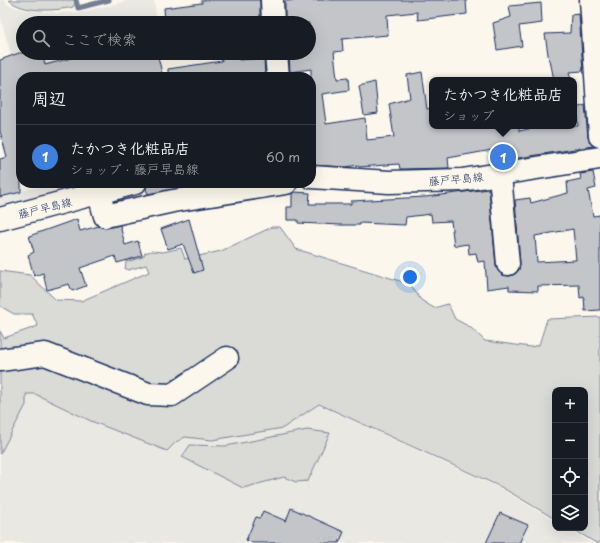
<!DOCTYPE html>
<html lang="ja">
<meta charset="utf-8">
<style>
:root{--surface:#171b24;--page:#242831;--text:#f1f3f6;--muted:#9ea1a6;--line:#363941;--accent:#919bb2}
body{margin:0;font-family:"Playpen Sans","Klee One",sans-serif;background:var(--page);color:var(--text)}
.controls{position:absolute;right:12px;bottom:12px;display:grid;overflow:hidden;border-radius:8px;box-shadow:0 4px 16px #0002}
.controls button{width:36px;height:36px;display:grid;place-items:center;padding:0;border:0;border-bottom:1px solid var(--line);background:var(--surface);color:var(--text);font:20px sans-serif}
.you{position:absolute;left:410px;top:277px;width:14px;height:14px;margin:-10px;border:3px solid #fff;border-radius:50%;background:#1a73e8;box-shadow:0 0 0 6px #1a73e833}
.badge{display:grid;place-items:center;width:26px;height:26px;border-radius:50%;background:var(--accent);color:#fff;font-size:13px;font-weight:700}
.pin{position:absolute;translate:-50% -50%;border:2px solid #fff;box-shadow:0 1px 4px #0006}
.popup{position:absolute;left:429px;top:77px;width:148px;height:52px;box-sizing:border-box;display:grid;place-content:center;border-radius:8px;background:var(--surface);filter:drop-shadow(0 1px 3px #0005);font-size:13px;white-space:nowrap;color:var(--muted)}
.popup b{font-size:15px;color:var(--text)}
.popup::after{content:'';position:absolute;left:50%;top:100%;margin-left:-8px;border:8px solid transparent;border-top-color:var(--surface)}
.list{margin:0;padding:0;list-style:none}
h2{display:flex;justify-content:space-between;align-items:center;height:52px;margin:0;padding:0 16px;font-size:17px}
h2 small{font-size:13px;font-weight:400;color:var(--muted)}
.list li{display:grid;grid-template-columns:26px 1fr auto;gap:12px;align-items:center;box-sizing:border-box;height:64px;padding:0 16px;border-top:1px solid var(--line)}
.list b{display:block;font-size:15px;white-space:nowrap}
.list p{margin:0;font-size:13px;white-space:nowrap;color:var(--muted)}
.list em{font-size:13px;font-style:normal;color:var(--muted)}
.icon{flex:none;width:22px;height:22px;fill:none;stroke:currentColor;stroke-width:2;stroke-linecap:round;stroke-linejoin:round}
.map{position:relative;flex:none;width:600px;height:543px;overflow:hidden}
.search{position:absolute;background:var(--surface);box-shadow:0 4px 16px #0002;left:16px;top:16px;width:300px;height:44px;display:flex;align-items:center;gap:10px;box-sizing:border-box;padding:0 14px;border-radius:22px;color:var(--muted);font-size:15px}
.panel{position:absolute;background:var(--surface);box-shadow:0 4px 16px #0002;left:16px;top:72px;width:300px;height:116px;border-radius:16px}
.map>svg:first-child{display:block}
.built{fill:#eae8e2;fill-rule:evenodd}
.green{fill:#dadad7;stroke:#7a849a}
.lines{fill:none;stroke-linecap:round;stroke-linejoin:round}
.stream{stroke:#747e96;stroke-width:5}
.building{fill:#c3c5c9;stroke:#1b2f5e;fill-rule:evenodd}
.minor-casing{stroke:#1b2f5e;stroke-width:25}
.major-casing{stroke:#1b2f5e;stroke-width:25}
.minor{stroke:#fbf7ec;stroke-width:22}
.major{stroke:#fbf7ec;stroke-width:22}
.labels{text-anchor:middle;stroke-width:4;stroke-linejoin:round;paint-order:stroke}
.street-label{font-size:11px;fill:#1b2f5e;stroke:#fbf7ec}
</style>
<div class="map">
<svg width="600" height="543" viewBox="0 0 600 543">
<rect width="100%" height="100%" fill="#fbf7ec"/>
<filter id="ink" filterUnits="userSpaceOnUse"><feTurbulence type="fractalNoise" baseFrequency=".025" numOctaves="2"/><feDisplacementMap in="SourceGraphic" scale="8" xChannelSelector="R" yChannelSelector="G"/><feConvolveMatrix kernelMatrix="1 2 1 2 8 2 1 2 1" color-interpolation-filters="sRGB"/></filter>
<g filter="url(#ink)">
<g class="built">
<path d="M0 0H5L8 5 25 10 57 13 82 12 131 0H154L157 23H23V52L11 55 0 16Z"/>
<path d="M42 53H84L90 75 77 57 0 77 43 58Z"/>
<path d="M53 183H108L0 214V197Z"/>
<path d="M25 394H35L91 421 166 451 176 442 185 437 212 440 283 428 319 405 500 488 555 521V528H567L592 543H519L527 525 500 513 486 543H339L344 532 292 508 276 543 280 519 263 511 260 518 256 517 246 539 253 543H0V454L26 406ZM261 440 296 482 284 477 243 488 182 457 207 445 226 446Z"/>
</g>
<g class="green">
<path d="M9 0H77L73 7C56 11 22 13 9 0Z"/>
<path d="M272 227H280L296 249 410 284 421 300 434 308 448 304 455 319 470 327 485 341 531 347 539 345 547 319 600 317V543H596L571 528H585V390H555V519L501 487 319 404 283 428 212 440 185 437 176 442 167 451 91 421 35 394H26V405L0 454V363L89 365 0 355V331L4 338 38 326 32 314H14L0 306V271L30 275 56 300 81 301 149 272 146 265 128 270 125 269 126 262 143 257 145 253 151 251 163 252 181 248 185 259 221 251Z"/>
<path d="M307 430 330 433 308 481 296 482 284 477 243 488 182 457 190 445 226 446Z"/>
</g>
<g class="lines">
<path class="stream" d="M76 0 78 8 109 0"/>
</g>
<g class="building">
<path d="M202 0H260V23H165L164 8 202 3Z"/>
<path d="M300 0H466L467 14 418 20 417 12 387 15 388 35 342 39 343 51 334 52 337 79 348 78 349 90 322 94 326 124 365 118 367 140 394 137 389 104 410 98 407 75 422 72 427 109 432 108V126H519V131L542 126H578L576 108 585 105 588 137 593 146 494 162 492 150 448 158 449 168 400 169 399 164 359 167 358 165 346 167 311 165V69L290 72 289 53H309V23H299L298 20 285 21V1Z"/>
<path d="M541 3 542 23 519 26 522 46 497 50 493 23 511 17 509 6Z"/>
<path d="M579 14 583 71 569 72 571 80H554L550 60 549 61 545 34 570 33 571 15Z"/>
<path d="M19 53H42L45 65 90 53H157L163 77H21V192L0 197V159L7 157 0 131V60Z"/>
<path d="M237 53 239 60 264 58 265 77H168V69L222 61 221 56Z"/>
<path d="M375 82 378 113 364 115 359 86Z"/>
<path d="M593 172 596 188 588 190 593 216 600 215V310L585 311 584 297 580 298 579 285 538 286V291L509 290V286L487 289 485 261 478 262 476 253 469 254 468 244 454 246 451 221 432 222 431 214 406 217 405 225 360 223V225H341L298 223V220H287V207H292V194L294 192 310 193 309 204H351V201L425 197 489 189 496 266 498 271 502 275 510 276 515 274 519 270 520 263 515 200 530 198 531 203 568 193 567 182 581 179 580 174ZM573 229 576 260 537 262 535 236Z"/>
<path d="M155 183H206L148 194 146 189 147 185Z"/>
<path d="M77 219 80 231 99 226 107 228 120 225 125 245 138 241 142 256 117 263 115 256 80 268 86 286 72 291 69 284 47 290 43 273 34 276 28 255 34 252 29 236Z"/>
<path d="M189 219 203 270 194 273 183 244 168 249 161 229Z"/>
<path d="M291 508 344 532 339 543H253L246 540 256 517 260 518 263 511 286 521Z"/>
<path d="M500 513 528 525 519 543H486Z"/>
</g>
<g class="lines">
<g class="minor-casing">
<g id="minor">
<path d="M272 0 273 23"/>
<path d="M591 0 600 136"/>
<path d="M276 53 278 77"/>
<path d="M500 175 508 264"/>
<path d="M99 194 105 216 173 201 286 183"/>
<path d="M0 360 45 354 148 394 172 395 227 358"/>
</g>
</g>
<g class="major-casing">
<g id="major">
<path d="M311 177 389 182 462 180 600 158"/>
<path d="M0 219 135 183"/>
</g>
</g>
<use href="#minor" class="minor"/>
<use href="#major" class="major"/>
</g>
</g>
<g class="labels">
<g class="street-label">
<text transform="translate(456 179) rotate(-5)" y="4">藤戸早島線</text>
<text transform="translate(45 208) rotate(-14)" y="4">藤戸早島線</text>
</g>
</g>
</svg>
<div class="controls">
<button>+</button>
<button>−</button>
<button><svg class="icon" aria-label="locate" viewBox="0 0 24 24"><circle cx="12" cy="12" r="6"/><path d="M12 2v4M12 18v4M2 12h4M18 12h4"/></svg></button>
<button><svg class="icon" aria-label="layers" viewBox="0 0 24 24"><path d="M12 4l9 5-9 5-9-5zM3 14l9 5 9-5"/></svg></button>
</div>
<div class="you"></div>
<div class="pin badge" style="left:503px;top:157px;background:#3f7fe0">1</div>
<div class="popup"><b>たかつき化粧品店</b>ショップ</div>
<div class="search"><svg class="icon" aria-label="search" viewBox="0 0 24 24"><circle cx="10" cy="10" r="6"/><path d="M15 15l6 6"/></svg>ここで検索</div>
<section class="panel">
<h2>周辺<small></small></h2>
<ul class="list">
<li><span class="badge" style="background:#3f7fe0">1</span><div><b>たかつき化粧品店</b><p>ショップ · 藤戸早島線</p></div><em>60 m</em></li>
</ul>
</section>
</div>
